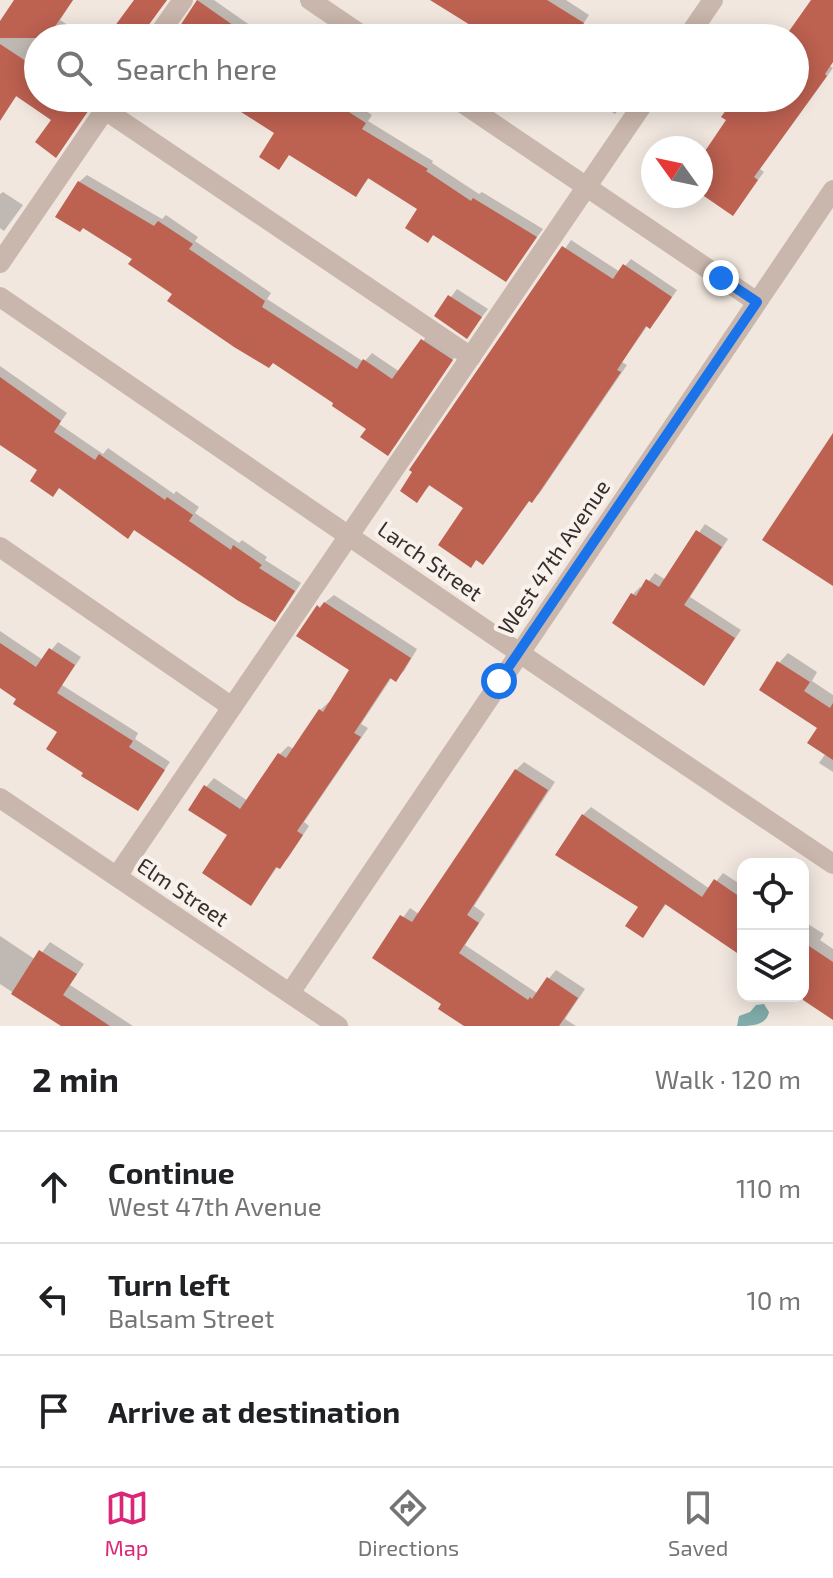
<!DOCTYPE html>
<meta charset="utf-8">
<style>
:root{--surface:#fff;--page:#f6f6f6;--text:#202124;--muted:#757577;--line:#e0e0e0;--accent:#db2777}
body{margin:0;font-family:"Exo 2",sans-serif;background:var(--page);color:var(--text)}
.controls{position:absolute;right:24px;bottom:24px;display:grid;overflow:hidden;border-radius:16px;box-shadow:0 4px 20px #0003}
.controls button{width:72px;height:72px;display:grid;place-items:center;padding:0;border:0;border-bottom:2px solid var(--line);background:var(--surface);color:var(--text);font:40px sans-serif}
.compass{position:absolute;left:641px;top:136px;width:72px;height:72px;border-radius:50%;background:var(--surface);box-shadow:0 4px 20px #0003;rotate:303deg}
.stop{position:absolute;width:24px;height:24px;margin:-18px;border:6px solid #1a73e8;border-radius:50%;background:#fff}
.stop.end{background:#1a73e8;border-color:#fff;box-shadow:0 2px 8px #0008}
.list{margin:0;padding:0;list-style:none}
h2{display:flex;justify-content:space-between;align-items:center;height:104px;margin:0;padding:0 32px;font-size:34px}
h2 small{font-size:26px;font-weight:400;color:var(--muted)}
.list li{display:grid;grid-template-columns:52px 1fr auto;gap:24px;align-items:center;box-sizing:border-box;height:112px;padding:0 32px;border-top:2px solid var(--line)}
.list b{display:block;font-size:30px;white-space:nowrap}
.list p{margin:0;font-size:26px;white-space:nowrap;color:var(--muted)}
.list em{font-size:26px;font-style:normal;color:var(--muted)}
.icon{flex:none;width:44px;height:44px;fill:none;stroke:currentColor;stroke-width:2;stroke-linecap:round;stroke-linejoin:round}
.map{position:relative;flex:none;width:833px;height:1026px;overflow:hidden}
.search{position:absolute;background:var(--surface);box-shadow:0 4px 20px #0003;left:24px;right:24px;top:24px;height:88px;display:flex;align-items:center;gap:20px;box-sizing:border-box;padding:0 28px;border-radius:44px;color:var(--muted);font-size:30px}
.sheet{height:440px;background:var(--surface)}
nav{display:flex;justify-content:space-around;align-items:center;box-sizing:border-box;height:112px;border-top:2px solid var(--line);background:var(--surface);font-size:22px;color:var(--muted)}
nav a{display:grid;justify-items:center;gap:4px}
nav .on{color:var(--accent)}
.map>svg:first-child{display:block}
.water{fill:#80acaa}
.shadow{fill:#0003}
.building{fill:#bd6151}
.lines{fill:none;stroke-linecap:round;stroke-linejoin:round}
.minor{stroke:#c9b6ac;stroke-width:20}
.route{stroke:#1a73e8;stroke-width:10}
.labels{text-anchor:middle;stroke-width:8;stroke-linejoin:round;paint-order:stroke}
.street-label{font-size:22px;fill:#372d2a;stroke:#f9f1eb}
</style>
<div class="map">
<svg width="833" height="1026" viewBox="0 0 833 1026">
<rect width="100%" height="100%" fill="#f1e7df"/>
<path class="water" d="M764 1004 769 1012C766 1026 751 1026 737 1026L739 1016 750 1012 756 1005Z"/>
<g class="shadow">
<path d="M16 0H73L60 20 88 38H38V98H97L56 155 54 120 18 94 0 120V25Z"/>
<path d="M136 0H167L137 38H105Z"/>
<path d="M198 0H214L268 38H174L195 8Z"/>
<path d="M442 0H566L589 15 578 32 587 38H493Z"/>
<path d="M814 0H833V62L830 66 833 68 760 169 764 172 733 213 701 191V161L729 120 737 98H795V38H787Z"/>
<path d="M644 26 663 38H634Z"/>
<path d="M206 98H347L372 115 368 121 433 161 432 163 479 194 482 192 543 229 505 280 420 208 370 177 356 194 290 153 279 167 277 133 230 103 223 110Z"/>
<path d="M590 98H628L615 114Z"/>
<path d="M87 175 162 219 166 215 198 237 195 241 271 293 267 299 364 362 372 353 400 372 429 333 458 352 395 446 336 403 175 293 134 259 79 182Z"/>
<path d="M3 192 23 205 4 231 0 228V194Z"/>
<path d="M571 240 620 272 631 259 677 290 657 319 650 326 648 325 622 362 627 365 539 494 530 500 490 556 483 563 477 559 471 565 466 507 431 484 417 500 415 472 412 469Z"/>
<path d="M457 289 488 309 467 336 437 316Z"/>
<path d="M0 366 67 413 59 424 103 454 108 448 174 494 176 491 199 507 195 513 239 543 242 540 267 557 265 560 301 583 282 612 40 470 0 443Z"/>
<path d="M705 524 728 539 690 597 741 630 704 684 633 594 640 587 643 589 655 573 666 580Z"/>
<path d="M334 595 417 649 404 671 396 679 392 677 361 724 368 728 304 822 309 826 288 858 278 866 251 904 229 834 206 787 214 778 248 801 280 754 288 746 294 749 320 710 329 702 331 703 352 669 319 607Z"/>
<path d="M0 631 43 660 58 642 81 657 62 685 138 733 135 739 170 762 138 808 86 772 59 732 0 685Z"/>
<path d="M788 653 817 672 812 681 833 695V772L819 763 826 753 819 728 779 663Z"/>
<path d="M524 762 555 782 474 906 485 914 465 945 537 993 556 970 585 989 565 1019 576 1026H468L444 1004 374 957 410 908 419 914 516 770Z"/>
<path d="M591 807 710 889 723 873 743 886V961L738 958 741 953 667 903 643 935 640 907 583 815Z"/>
<path d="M803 921 824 934 820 940 833 949V1018L798 996H803Z"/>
<path d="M0 936 36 960 50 942 84 964 70 985 133 1026H64L0 984Z"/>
</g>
<g class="building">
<path d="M14 0H73L47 38H0V21Z"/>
<path d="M134 0H167L145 30 143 38H106Z"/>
<path d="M197 0 230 23 250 38H172Z"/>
<path d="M430 0H547L584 23 574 38H491Z"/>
<path d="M811 0H833V62L825 74 827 76 754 177 758 180 733 216 701 194V157L726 120 721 117 735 98H795V38L787 34Z"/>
<path d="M0 44 38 69V98H97L56 158 35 142 51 120 16 96 0 121Z"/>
<path d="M219 98H327L366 123 362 129 428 169 426 171 471 201 473 198 537 237 506 282 433 235 428 243 405 228 417 209 368 178 356 197 289 155 279 170 259 157 274 133Z"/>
<path d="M78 181 154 226 158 221 193 244 189 249 265 301 262 307 357 369 363 359 392 379 421 339 453 360 388 456 360 437 366 429 332 406 333 403 273 363 269 368 234 347 167 301 172 294 128 264 132 259 83 228 80 232 55 217Z"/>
<path d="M562 246 613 279 623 264 672 297 650 329 646 326 617 370 621 372 532 503 529 501 483 565 476 560 471 568 438 545 463 508 429 485 417 503 400 491 412 472 409 470Z"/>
<path d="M448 295 482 317 467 339 434 316Z"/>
<path d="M0 377 61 421 54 432 95 460 99 454 165 500 167 497 193 515 189 521 231 550 233 545 262 565 259 568 295 591 275 622 237 600 134 530 128 539 59 488 53 497 30 481 37 470 0 445Z"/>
<path d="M833 433V586L762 540Z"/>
<path d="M696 530 722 547 684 605 735 638 704 686 612 623 631 593 636 596 646 579 659 587Z"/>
<path d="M324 602 411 658 396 682 390 678 354 733 361 737 297 831 303 835 280 869 276 867 251 906 202 873 227 835 188 810 204 785 240 809 278 753 286 758 319 709 323 712 349 670 296 636 317 605 320 608Z"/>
<path d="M0 643 36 667 49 648 75 665 57 693 133 741 129 747 165 770 138 811 81 776 83 773 46 749 57 732 13 704 16 699 0 688Z"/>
<path d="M777 661 810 682 804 691 830 708 833 703V760L807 743 817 728 759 690Z"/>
<path d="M515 769 548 790 467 915 479 923 459 953 528 1000 530 997 532 999 547 977 578 998 559 1026H464L438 1009 441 1004 372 958 400 915 412 922Z"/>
<path d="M582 814 702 897 714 879 743 899V957L665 904 643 938 625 926 638 907 555 855Z"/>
<path d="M803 942 833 962V1020L803 1000Z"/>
<path d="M39 950 77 974 63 995 110 1026H61L11 994Z"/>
</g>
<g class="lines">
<g class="minor">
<path d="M310 0 366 38"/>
<path d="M156 38 183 0"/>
<path d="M687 38 713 0"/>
<path d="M455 98 757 302"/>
<path d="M105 110 471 357"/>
<path d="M0 263 113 98"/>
<path d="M0 297 543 669 833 864"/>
<path d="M0 547 232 707"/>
<path d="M0 798 338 1026"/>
<path d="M117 876 647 98"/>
<path d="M290 993 833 190"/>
</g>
</g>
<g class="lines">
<path class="route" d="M499 681 757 302 721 278"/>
</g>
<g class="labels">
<g class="street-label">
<text transform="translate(554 557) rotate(-56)" y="8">West 47th Avenue</text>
<text transform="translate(430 561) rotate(35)" y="8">Larch Street</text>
<text transform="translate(183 892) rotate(34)" y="8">Elm Street</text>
</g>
</g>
</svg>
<div class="controls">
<button><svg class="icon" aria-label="locate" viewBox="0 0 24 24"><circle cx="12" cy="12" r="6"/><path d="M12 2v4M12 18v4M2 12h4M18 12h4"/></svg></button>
<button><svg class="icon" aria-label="layers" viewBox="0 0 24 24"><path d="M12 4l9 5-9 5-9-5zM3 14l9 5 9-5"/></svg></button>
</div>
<svg class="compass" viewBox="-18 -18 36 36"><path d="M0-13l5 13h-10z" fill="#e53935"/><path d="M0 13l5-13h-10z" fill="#757577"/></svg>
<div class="stop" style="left:499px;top:681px"></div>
<div class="stop end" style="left:721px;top:278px"></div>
<div class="search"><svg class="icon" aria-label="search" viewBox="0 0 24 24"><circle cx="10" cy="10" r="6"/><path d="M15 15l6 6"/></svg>Search here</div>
</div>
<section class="sheet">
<h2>2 min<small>Walk · 120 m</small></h2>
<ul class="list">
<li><svg class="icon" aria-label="ahead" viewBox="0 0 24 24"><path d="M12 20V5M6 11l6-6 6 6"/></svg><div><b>Continue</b><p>West 47th Avenue</p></div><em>110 m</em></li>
<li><svg class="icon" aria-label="left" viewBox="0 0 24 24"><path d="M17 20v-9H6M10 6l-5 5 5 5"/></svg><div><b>Turn left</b><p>Balsam Street</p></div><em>10 m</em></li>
<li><svg class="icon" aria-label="arrive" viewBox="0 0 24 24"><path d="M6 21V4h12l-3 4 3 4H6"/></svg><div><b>Arrive at destination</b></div></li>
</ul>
</section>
<nav>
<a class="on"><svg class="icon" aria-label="map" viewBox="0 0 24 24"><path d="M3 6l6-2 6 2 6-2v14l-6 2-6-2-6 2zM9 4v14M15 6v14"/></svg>Map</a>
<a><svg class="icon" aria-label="directions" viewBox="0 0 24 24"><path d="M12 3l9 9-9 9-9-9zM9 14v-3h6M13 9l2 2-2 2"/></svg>Directions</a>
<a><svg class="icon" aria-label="saved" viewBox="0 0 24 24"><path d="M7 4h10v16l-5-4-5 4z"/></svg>Saved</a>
</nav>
